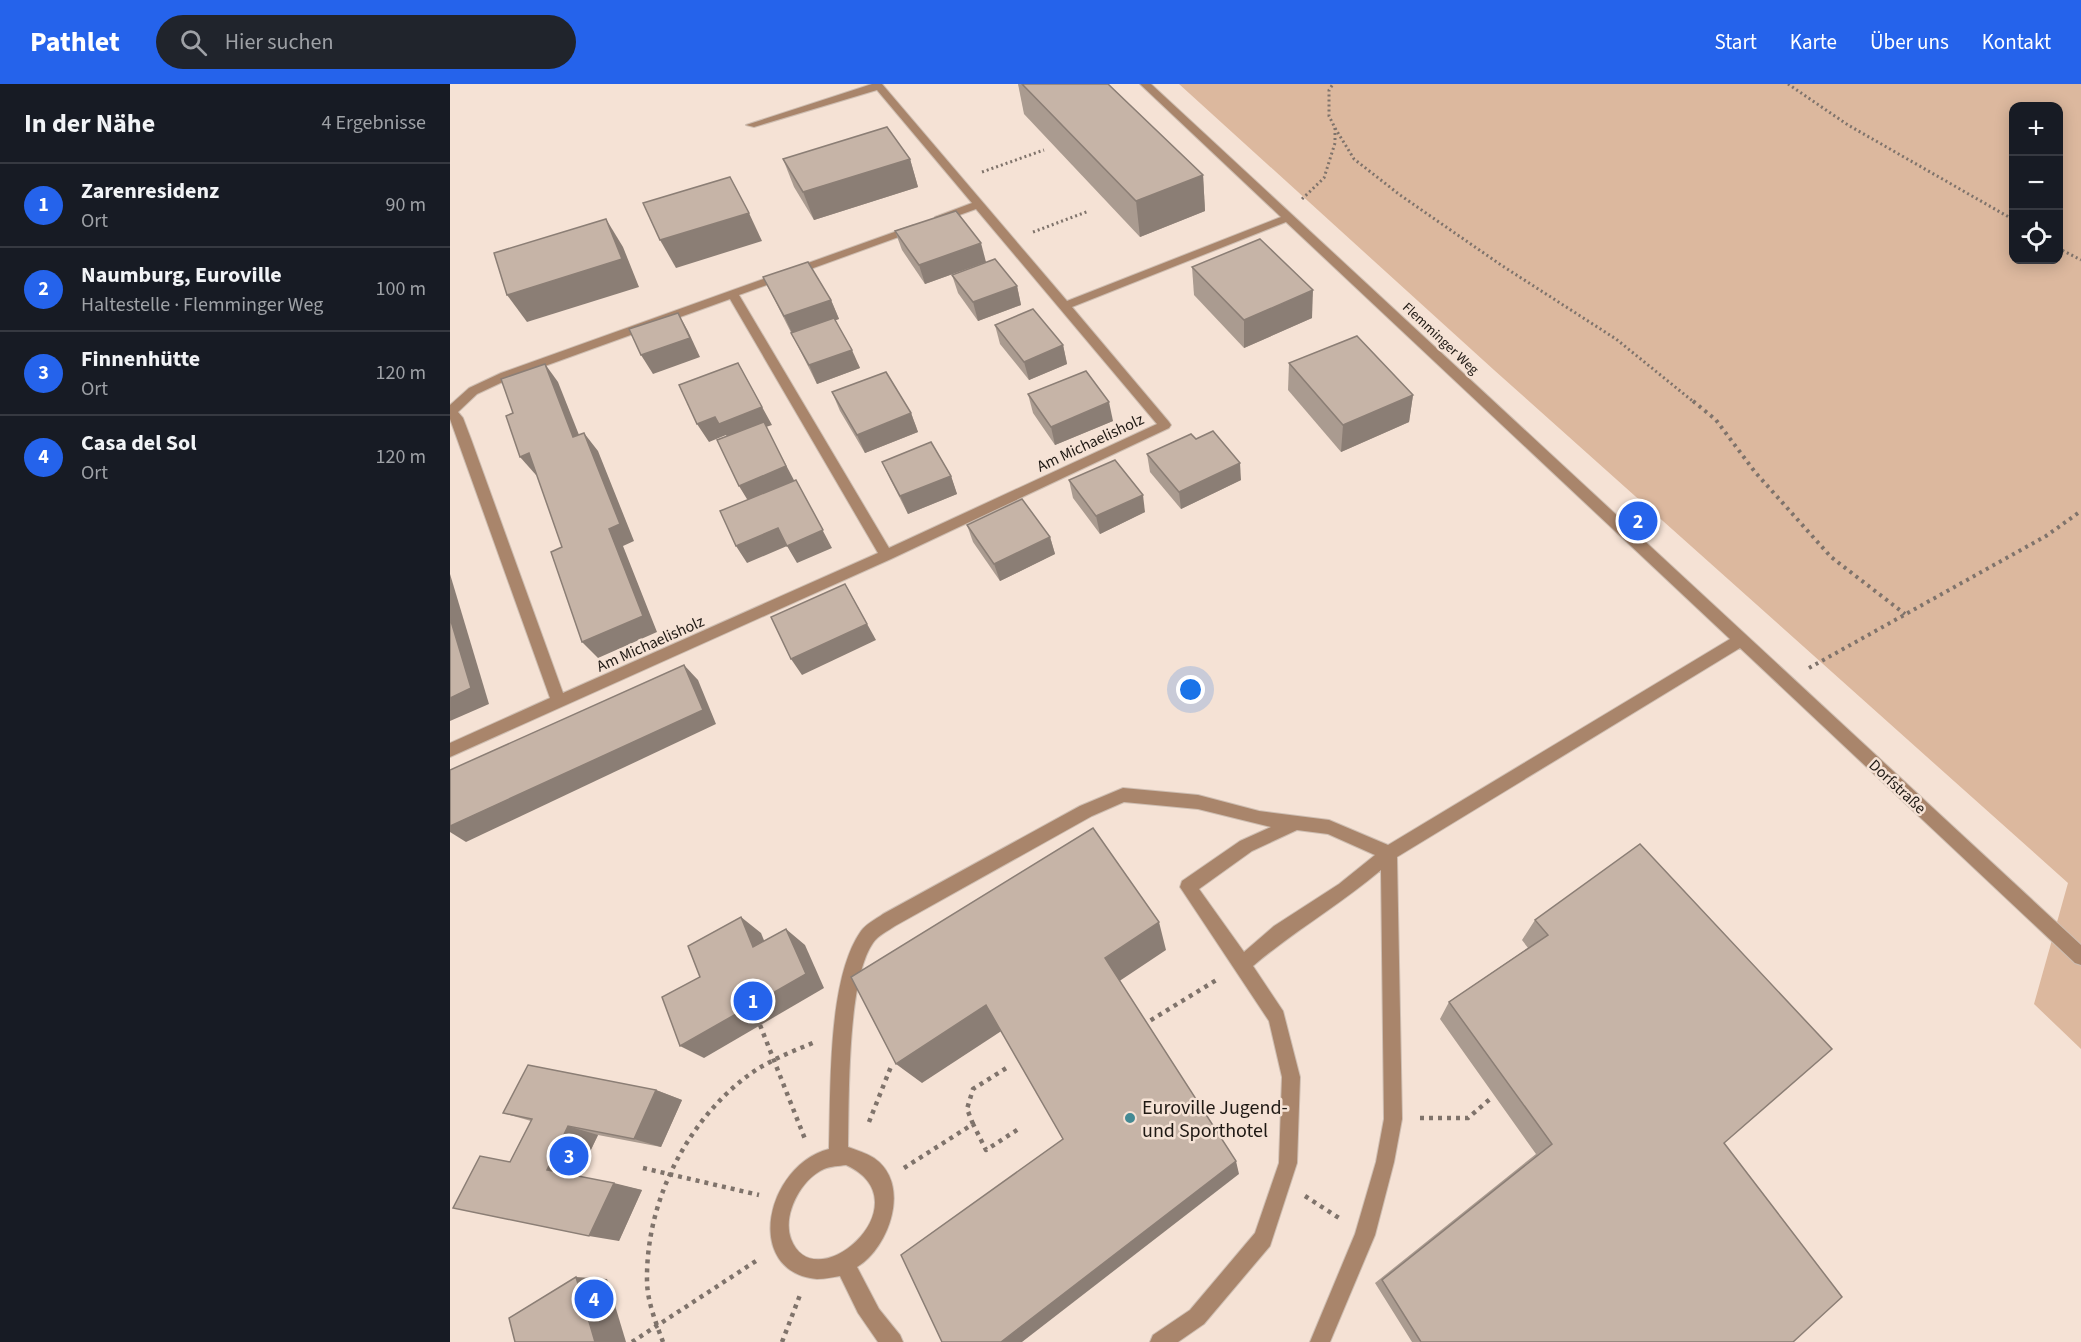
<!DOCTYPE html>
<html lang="de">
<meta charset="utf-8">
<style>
:root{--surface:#171b24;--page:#20242c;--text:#f1f3f6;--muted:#9ea1a6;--line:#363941;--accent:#2563eb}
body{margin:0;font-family:"Source Sans 3",sans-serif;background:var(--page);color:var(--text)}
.controls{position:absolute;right:18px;top:18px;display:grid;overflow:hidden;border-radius:12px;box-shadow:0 3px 15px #0003}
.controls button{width:54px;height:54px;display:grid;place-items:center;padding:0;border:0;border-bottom:2px solid var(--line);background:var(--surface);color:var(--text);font:30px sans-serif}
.you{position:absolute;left:741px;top:606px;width:21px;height:21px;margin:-15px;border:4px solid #fff;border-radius:50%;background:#1a73e8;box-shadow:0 0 0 9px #1a73e833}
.badge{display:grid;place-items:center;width:39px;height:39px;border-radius:50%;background:var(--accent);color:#fff;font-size:20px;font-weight:700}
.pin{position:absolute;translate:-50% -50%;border:3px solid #fff;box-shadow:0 2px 6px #0006}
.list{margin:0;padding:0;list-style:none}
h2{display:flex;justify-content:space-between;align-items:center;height:78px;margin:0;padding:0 24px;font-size:26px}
h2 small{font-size:20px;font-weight:400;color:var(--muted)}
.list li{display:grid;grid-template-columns:39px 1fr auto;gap:18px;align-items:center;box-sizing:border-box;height:84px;padding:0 24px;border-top:2px solid var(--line)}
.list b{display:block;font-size:22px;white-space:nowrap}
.list p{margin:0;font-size:20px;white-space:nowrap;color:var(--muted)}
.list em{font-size:20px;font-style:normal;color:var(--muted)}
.icon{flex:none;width:33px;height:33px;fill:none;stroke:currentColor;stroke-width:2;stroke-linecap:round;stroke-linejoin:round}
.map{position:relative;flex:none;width:1631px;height:1258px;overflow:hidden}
header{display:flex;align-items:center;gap:36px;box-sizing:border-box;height:84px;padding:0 30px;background:var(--accent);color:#fff}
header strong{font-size:28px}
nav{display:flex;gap:33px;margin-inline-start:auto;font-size:21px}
.search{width:420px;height:54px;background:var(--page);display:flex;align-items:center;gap:15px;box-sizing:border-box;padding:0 21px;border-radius:33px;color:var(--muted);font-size:22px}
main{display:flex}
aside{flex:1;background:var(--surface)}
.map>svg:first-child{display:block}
.green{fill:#dcb89e;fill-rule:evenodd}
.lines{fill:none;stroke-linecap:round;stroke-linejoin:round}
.minor-casing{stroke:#cebeb2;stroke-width:2}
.path-far2{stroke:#7f736b;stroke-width:3;stroke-dasharray:2 3;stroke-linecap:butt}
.path-far1{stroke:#7f736b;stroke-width:4;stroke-dasharray:3 4.5;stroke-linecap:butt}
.path{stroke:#7f736b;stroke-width:4.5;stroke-dasharray:4 5;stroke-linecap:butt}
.minor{fill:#a9856b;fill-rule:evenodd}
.wall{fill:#aa9b90}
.shaded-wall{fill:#8b7e75}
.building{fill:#c6b4a7;stroke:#8b7e75;stroke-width:1.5}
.poi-dot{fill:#448a94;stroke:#f5e2d5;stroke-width:2}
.labels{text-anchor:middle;stroke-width:5;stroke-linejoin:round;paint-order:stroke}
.far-street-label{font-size:14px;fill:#1f1914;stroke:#f5e2d5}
.street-label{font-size:16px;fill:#1f1914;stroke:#f5e2d5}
.near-poi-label{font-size:20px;fill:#1f1914;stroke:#f5e2d5;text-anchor:start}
</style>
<header>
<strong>Pathlet</strong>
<div class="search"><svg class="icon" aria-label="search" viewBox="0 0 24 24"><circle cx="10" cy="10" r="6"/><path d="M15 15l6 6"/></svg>Hier suchen</div>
<nav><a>Start</a><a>Karte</a><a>Über uns</a><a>Kontakt</a></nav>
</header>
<main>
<aside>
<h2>In der Nähe<small>4 Ergebnisse</small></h2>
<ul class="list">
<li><span class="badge">1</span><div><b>Zarenresidenz</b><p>Ort</p></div><em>90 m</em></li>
<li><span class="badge">2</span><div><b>Naumburg, Euroville</b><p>Haltestelle · Flemminger Weg</p></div><em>100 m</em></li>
<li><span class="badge">3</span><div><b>Finnenhütte</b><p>Ort</p></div><em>120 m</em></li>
<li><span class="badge">4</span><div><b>Casa del Sol</b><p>Ort</p></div><em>120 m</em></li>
</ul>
</aside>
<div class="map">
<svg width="1631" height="1258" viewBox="0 0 1631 1258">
<rect width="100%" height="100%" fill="#f5e2d5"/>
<path class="green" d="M729 0H1631V965L1584 920 1618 799 1044 286ZM1564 22H1608V176H1564Z"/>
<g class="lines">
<g class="minor-casing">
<path id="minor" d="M422 0H432L617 217 831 133 690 0H701L1631 861V881L1625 879 1290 564 947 773 952 1035 944 1078 925 1151 880 1258H860L905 1150 926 1078 934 1035 931 786C890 821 844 847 803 882L833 927 850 993 847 1079 820 1162 754 1240 728 1258H700L703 1251 740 1226 805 1149 829 1079 832 993 819 937 730 803 732 797 790 757 821 743 748 725 674 718 642 732 445 842C438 847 428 851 423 859 397 896 399 1015 398 1063 406 1066 416 1069 424 1074 462 1100 439 1164 407 1183L429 1225 450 1251 453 1258H428L408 1229 390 1192C383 1193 375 1195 367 1195 293 1188 315 1082 379 1065 381 1007 377 895 411 847 416 840 426 835 433 830L630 722 673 704 748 711 809 727 879 736 938 761 1280 555 836 138 622 223 719 338 721 341 719 344 441 475 0 673V659L100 614 0 335V321L19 304 51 289 464 141 469 144 468 146 289 211 439 464 707 340 526 125 493 137H485V133L522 119 427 6 304 43 296 41ZM280 215 428 469 113 609 21 355 13 334 8 328 27 310 59 295ZM847 746 878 750 925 771 889 800 824 842 794 868 749 805 802 767ZM396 1081C477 1118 365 1218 341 1155 332 1131 351 1095 374 1085 381 1082 389 1082 396 1081Z"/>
</g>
<g class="path-far2">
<path d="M1338 0 1398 41 1564 136"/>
<path d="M885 44 904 75 950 111 1051 181 1166 255 1245 319"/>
<path d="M532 88 594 66"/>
<path d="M852 115 874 94 885 59V44L879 32V6L883 0"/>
<path d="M583 148 639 127"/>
<path d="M1608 164 1631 176"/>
</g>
<g class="path-far1">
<path d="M1243 317 1266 336 1305 388 1381 473 1455 530"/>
<path d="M1359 584 1596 452 1631 427"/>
</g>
<g class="path">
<path d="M310 941 355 1055"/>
<path d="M693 941 768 895"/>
<path d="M970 1034H1018L1040 1015"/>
<path d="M419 1038 442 980"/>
<path d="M523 1040 517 1025 523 1005 558 983"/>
<path d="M193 1084 309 1111"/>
<path d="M454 1084 523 1040 536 1066 570 1044"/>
<path d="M855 1112 889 1134"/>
<path d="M182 1258 309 1175"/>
<path d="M213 1258C206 1239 197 1217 197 1196 196 1119 235 1040 296 993 317 977 341 968 365 958"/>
<path d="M332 1258 350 1211"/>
</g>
<use href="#minor" class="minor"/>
</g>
<g class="wall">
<path d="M568 0H658L753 91 755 127 690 153 574 30Z"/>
<path d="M333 75H460L468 103 364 136 344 103Z"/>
<path d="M445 147 536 178 475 200 452 166Z"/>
<path d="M742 183 862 234 794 264 744 211Z"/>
<path d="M502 191 567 202 571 221 528 237 508 209Z"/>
<path d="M313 193 381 216 389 235 385 236 410 284 367 300Z"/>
<path d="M545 241 613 261 617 280 579 296 550 260Z"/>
<path d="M839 279 963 311 959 338 891 368 838 306Z"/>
<path d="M382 308 461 329 468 348 415 369 390 327Z"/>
<path d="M578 310 663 337 605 361 583 329Z"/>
<path d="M697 370 791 396 731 425 700 388Z"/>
<path d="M432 378 501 392 507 410 458 430 440 395Z"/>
<path d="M619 396 695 428 650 450 623 414Z"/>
<path d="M517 441 600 453 605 470 550 497 523 458Z"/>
<path d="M1085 836 1274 1059 1343 1258H962L925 1199 1086 1070 990 935 999 918 1078 864 1072 856Z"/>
<path d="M206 1006 232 1016 211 1063 148 1051 128 1092 192 1106 169 1157 60 1078 81 1037 53 1029Z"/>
</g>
<g class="shaded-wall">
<path d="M460 75 468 103 364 136 353 108Z"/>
<path d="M753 91 755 127 690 153 686 117Z"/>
<path d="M299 129 312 157 226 184 210 156Z"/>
<path d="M156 135 173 163 189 203 77 238 57 211Z"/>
<path d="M531 159 536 178 475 200 469 181Z"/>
<path d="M567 202 571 221 528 237 523 218Z"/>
<path d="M863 206 862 234 794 264V236Z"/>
<path d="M381 216 389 235 343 251 334 232Z"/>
<path d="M228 229 238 247 250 273 203 290 191 271Z"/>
<path d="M613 261 617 280 579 296 574 278Z"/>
<path d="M402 266 410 284 367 300 359 281Z"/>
<path d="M288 279 322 341 316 343 346 400 300 420 289 402 280 358 276 351 259 358 247 340 265 333Z"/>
<path d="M95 280 108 298 137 371 123 353Z"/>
<path d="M963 311 959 338 891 368 893 341Z"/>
<path d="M659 318 663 337 605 361 601 343Z"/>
<path d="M461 329 468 348 415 369 407 351Z"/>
<path d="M134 349 148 367 184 457 173 462 207 548 148 574 132 558 159 445Z"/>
<path d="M79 369 94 387 86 391 70 373Z"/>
<path d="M790 379 791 396 731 425 729 408Z"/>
<path d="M501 392 507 410 458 430 450 412Z"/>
<path d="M346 396 382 464 347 479 337 462 297 479 286 462Z"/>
<path d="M693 411 695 428 650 450 646 432Z"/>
<path d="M600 453 605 470 550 497 544 480Z"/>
<path d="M0 490 39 620 0 637Z"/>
<path d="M395 500 426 556 352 591 341 575Z"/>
<path d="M234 581 248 596 266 640 16 758 0 748V742Z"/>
<path d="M291 833 311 849 323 878 303 863Z"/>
<path d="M709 838 716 866 665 900 655 874Z"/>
<path d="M336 845 355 861 374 904 254 974 230 962Z"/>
<path d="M536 921 556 944 472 999 446 980Z"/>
<path d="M206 1006 232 1016 211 1063 184 1055Z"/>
<path d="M118 1042 148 1051 128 1093 97 1086Z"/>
<path d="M786 1077 789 1090 572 1258H551Z"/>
<path d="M164 1099 192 1106 169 1157 139 1152Z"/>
<path d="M126 1193 157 1195 176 1258H145Z"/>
</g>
<g class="building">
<path d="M572 0H658L753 91 686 117Z"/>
<path d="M437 43 460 75 353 108 333 75Z"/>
<path d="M280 93 299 129 210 156 193 119Z"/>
<path d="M506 127 531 159 469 181 445 147Z"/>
<path d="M156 135 172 175 57 211 44 169Z"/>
<path d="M810 155 863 206 794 236 742 183Z"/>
<path d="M545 175 567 202 523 218 502 191Z"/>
<path d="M358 178 381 216 334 232 313 193Z"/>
<path d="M583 225 613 261 574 278 545 241Z"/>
<path d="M228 229 240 254 191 271 179 245Z"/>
<path d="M384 234 402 266 359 281 341 249Z"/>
<path d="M907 252 963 311 893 341 839 279Z"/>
<path d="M288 279 312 323 269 340 265 333 247 340 229 301Z"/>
<path d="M95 280 123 353 134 349 170 440 159 445 193 532 132 558 101 468 112 463 79 369 70 373 56 332 63 329 51 295Z"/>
<path d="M636 287 659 318 601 343 578 310Z"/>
<path d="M436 288 461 329 407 351 382 308Z"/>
<path d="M314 338 336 382 289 402 267 356Z"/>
<path d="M763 347 790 379 729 408 697 370 741 350 746 355Z"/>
<path d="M481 358 501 392 450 412 432 378Z"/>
<path d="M665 376 693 411 646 432 619 396Z"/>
<path d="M346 396 373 446 337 462 328 444 286 462 270 427Z"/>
<path d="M572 415 600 453 544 480 517 441Z"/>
<path d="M395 500 417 540 341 575 321 533Z"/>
<path d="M0 534 21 604 0 614Z"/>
<path d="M234 581 253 626 0 742V686Z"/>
<path d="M643 744 709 838 655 874 786 1077 551 1258H492L451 1171 613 1055 536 921 446 980 401 893Z"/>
<path d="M1190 760 1382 965 1274 1059 1392 1213 1343 1258H971L932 1196 1102 1060 999 918 1098 851 1085 836Z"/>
<path d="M291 833 303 863 336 845 356 890 230 962 212 913 250 893 238 862Z"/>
<path d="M78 981 206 1006 184 1055 118 1042 97 1086 164 1099 139 1152 3 1124 30 1072 60 1078 82 1035 53 1029Z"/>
<path d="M126 1193 145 1258H65L59 1234Z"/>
</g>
<circle class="poi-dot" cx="680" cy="1034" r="6"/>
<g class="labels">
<g class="far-street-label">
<text transform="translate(991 254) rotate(43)" y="5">Flemminger Weg</text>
</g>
<g class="street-label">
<text transform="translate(640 358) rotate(-25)" y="6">Am Michaelisholz</text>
<text transform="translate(200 559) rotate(-24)" y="6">Am Michaelisholz</text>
<text transform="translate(1448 702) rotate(43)" y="6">Dorfstraße</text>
</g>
<g class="near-poi-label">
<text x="692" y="1030">Euroville Jugend-<tspan x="692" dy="23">und Sporthotel</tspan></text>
</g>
</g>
</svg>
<div class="controls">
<button>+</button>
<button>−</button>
<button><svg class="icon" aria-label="locate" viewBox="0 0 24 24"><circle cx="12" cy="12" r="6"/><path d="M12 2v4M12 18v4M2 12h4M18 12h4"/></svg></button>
</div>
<div class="you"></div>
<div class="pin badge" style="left:303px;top:917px">1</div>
<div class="pin badge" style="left:1188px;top:437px">2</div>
<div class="pin badge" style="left:119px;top:1072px">3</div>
<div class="pin badge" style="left:144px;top:1215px">4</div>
</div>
</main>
